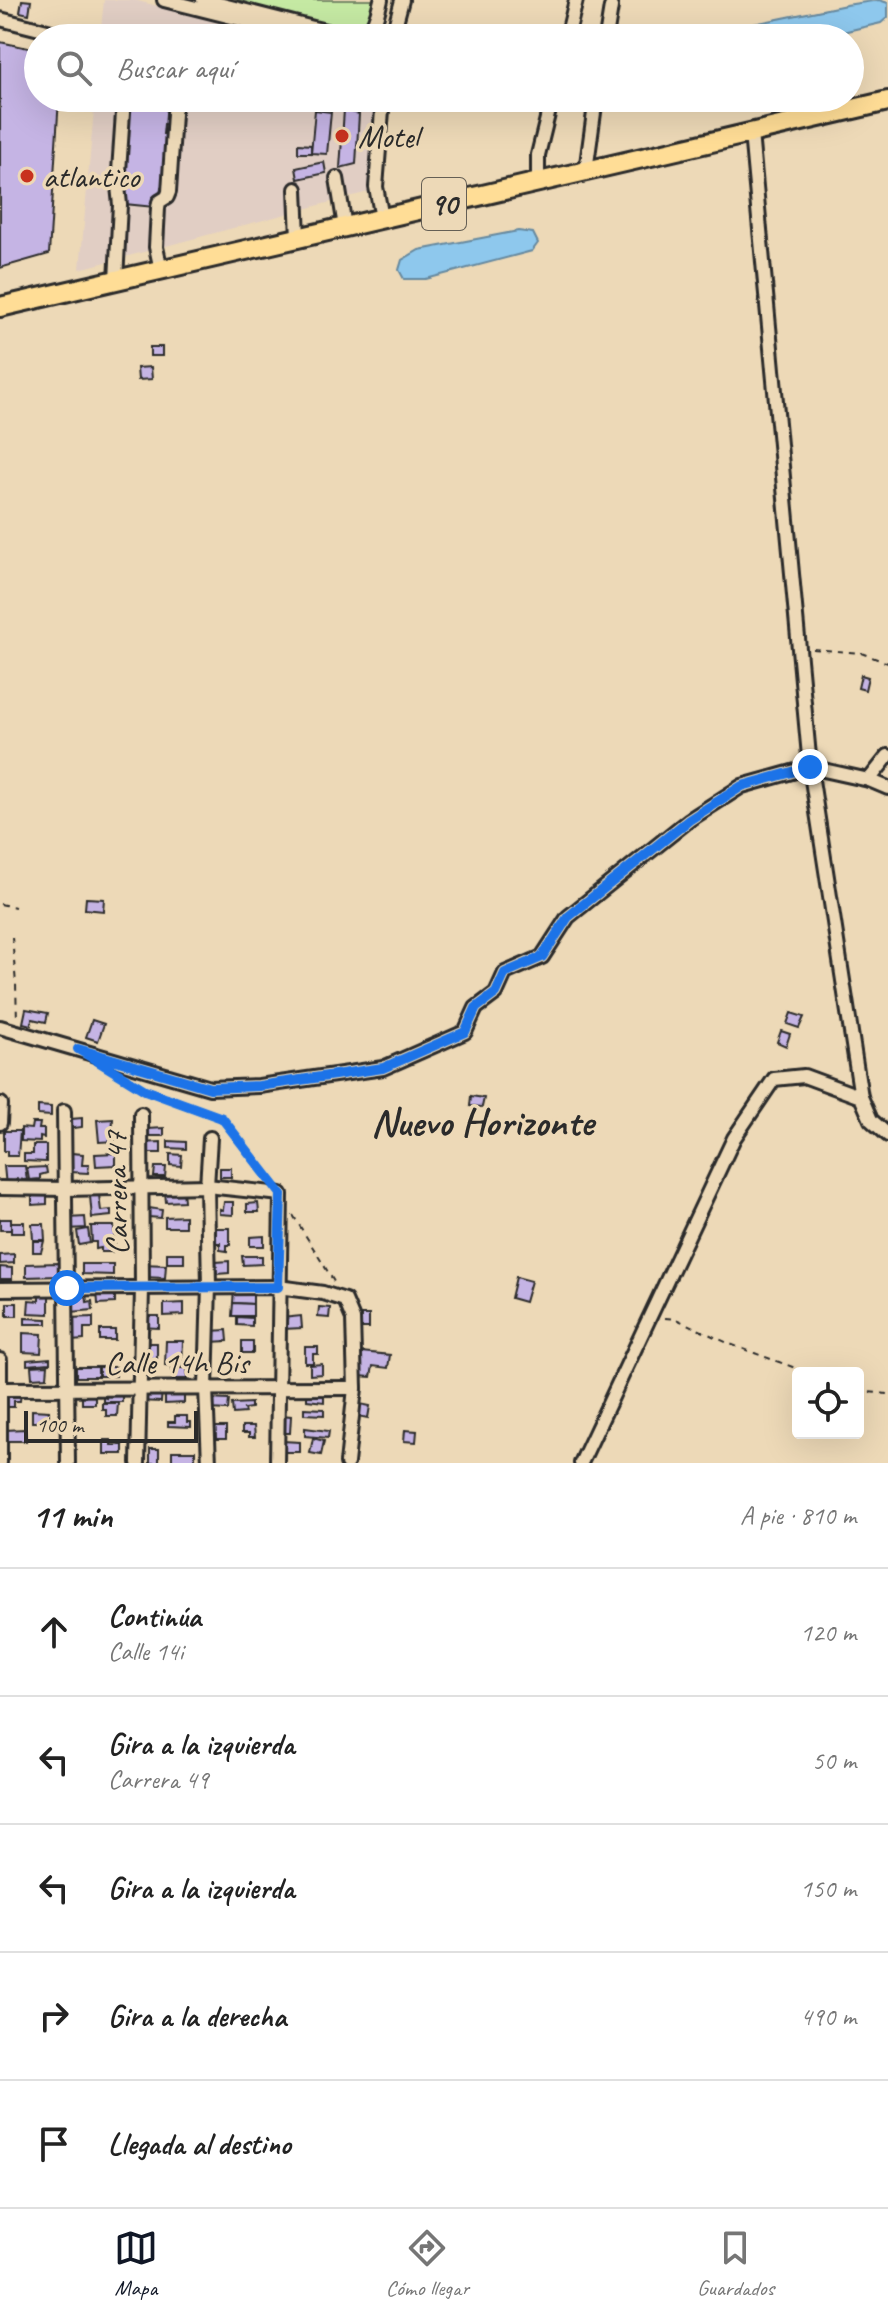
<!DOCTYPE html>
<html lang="es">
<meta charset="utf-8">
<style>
:root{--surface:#fff;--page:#f2f2f2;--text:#222;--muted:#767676;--line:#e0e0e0;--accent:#111827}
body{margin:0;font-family:Caveat,sans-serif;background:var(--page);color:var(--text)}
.controls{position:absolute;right:24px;bottom:24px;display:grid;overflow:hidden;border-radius:8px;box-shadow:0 8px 32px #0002}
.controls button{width:72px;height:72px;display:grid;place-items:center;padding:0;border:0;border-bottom:2px solid var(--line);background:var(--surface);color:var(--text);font:40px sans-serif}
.scale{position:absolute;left:24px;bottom:20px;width:174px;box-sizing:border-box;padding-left:8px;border:4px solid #2b2b2b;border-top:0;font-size:22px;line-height:28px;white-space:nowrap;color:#2b2b2b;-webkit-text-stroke:6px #edd9b7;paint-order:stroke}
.stop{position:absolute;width:24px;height:24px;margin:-18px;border:6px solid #1a73e8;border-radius:50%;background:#fff}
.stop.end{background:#1a73e8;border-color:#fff;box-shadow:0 2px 8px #0008}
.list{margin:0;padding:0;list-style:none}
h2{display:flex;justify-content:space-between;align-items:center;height:104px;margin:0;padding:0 32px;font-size:34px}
h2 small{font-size:26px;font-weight:400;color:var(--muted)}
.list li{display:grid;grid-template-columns:52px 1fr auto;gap:24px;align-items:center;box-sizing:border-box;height:128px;padding:0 32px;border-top:2px solid var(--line)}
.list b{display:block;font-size:30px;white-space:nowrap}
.list p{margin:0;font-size:26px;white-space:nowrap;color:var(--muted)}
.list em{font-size:26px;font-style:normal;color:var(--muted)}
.icon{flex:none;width:44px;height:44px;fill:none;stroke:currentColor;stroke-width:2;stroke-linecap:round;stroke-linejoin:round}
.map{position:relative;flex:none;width:888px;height:1463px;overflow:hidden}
.search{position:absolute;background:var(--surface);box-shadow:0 8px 32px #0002;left:24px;right:24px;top:24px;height:88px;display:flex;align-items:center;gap:20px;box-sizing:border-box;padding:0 28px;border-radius:44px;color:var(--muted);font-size:30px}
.sheet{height:744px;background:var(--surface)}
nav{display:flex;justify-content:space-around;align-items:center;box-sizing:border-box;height:112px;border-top:2px solid var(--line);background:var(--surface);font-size:22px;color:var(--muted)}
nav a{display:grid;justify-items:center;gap:4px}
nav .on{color:var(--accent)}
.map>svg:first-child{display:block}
.built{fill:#e1cec4}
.green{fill:#c5e9a3;stroke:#788a67;stroke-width:2}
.water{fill:#8ec8ed;stroke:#66899f;stroke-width:2}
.building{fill:#c5b4e4;stroke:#2b2b2b;stroke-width:2}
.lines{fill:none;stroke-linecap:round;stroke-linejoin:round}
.minor-casing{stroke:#2b2b2b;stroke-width:18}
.highway-casing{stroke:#2b2b2b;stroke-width:24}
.path{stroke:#2b2b2b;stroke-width:2;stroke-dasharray:6 6;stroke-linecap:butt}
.minor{stroke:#edd9b7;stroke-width:12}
.highway{stroke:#ffdd96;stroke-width:18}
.route{stroke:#1a73e8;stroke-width:10}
.poi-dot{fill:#c8321e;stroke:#edd9b7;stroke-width:3}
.labels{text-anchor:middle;stroke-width:7;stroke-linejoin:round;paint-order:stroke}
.shield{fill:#edd9b7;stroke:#655f55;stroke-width:2}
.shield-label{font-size:30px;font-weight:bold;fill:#2b2b2b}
.poi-label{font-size:32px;fill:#2b2b2b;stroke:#edd9b7;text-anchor:start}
.street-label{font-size:32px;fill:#2b2b2b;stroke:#edd9b7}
.district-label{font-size:40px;font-weight:bold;fill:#2b2b2b;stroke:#edd9b7}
</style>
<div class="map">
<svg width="888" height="1463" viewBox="0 0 888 1463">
<rect width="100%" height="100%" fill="#edd9b7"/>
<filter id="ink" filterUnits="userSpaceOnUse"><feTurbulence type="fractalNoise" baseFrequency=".0125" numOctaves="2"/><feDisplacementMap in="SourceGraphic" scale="16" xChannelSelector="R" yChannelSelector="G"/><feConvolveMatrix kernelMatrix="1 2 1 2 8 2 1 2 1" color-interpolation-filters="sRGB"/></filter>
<g filter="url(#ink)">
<g class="built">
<path d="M104 0H134L283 38H100Z"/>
<path d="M95 98H376L368 192 80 269Z"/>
</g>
<path class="green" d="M227 0H374C370 15 369 27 352 30Z"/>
<g class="water">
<path d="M879 0 888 3V17L881 23 817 38H745L748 29 754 24 846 5Z"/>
<path d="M518 231 533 233 538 243 532 251 426 279H404L399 270 402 260 419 250Z"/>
</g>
<g class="building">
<path d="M22 0 31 1 29 14 20 12Z"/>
<path d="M0 42 38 50V98H59L49 254 0 268Z"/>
<path d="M131 101 170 107 169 124H164L163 134H169L165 188 161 187 160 196 156 195 154 207 125 204V194L122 193Z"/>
<path d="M315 110 331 112 327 154 311 153Z"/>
<path d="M344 110 359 114 356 164 340 168Z"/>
<path d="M298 144 311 145V153H298Z"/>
<path d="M324 162 326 173 298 179 296 168Z"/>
<rect x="150" y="347" width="12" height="9"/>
<path d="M151 367 152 379 138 380 137 368Z"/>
<path d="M861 675 868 677 865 690 858 688Z"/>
<path d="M86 898 104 899 103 911 85 909Z"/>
<path d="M26 1009 48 1013 46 1022 32 1019 31 1025 23 1023Z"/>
<path d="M791 1013 804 1017 799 1028 787 1024Z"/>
<path d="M92 1020 104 1024 98 1041 86 1037Z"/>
<path d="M781 1031 790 1034 786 1046 777 1042Z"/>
<path d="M471 1096 484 1098 482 1107 470 1106Z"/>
<path d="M38 1106 51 1107V1116L38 1115Z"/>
<path d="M82 1118V1127L68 1129 67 1124H72L71 1119Z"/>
<path d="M113 1119 112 1135 116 1136 115 1141 99 1142 97 1120Z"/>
<path d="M32 1123H40L39 1129H44V1138L40 1137V1142L21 1141V1128L31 1129Z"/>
<path d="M164 1128V1136H147V1129Z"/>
<path d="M4 1131H20L18 1156H7V1151H4Z"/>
<path d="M168 1141 186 1142V1149L168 1148Z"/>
<path d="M161 1142V1153H140L139 1143Z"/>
<path d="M33 1145H46V1162L24 1161V1154H33Z"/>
<path d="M71 1153 83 1154 82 1165H89L88 1173 70 1172Z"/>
<path d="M116 1153V1165L96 1166 95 1154Z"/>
<path d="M170 1154 182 1155 181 1166 170 1165Z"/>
<path d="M4 1166H25L27 1180 16 1179 17 1186H6Z"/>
<path d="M46 1167 47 1173 40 1175V1179L29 1180 27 1168Z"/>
<path d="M155 1167H166L165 1177H154Z"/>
<rect x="220" y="1168" width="11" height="9"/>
<path d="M183 1190 184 1201 166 1202 165 1192Z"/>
<path d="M47 1195V1204L32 1205V1196Z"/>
<path d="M99 1195 101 1211 111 1210V1216L92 1218 90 1196Z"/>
<path d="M224 1202H233V1215L220 1214V1209L223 1210Z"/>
<path d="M258 1203 259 1212H247V1204Z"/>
<path d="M149 1208 162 1210 161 1218 148 1217Z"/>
<path d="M185 1216V1227H165V1217Z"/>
<path d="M85 1217 86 1228 68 1229V1218Z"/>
<rect x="0" y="1219" width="11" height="11"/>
<rect x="11" y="1222" width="13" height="11"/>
<path d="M32 1224H44L45 1240H33Z"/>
<path d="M91 1226H114L115 1246H112V1252H101V1248L96 1249V1242H92Z"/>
<path d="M216 1228H230V1245H227V1251L220 1250V1243H216Z"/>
<path d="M88 1229 90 1243 79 1245 77 1231Z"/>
<path d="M264 1236V1246H250V1237Z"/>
<path d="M33 1241H44L41 1252H33Z"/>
<rect x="167" y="1253" width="17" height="10"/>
<path d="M14 1254V1263L0 1264V1255Z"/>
<path d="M242 1256H262V1264L243 1265Z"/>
<path d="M229 1261V1273L217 1274 216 1262Z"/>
<path d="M58 1263 59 1276 26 1277V1264Z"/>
<path d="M82 1264H113V1275L82 1274Z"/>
<path d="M142 1264 166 1265 165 1278 142 1277Z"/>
<path d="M0 1267 12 1268V1279H0Z"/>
<path d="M516 1277 531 1281 525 1302 511 1298Z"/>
<path d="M97 1290H115V1303L98 1304Z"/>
<path d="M234 1290 253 1291V1304L233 1303Z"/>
<path d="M69 1292H86L87 1302 92 1301 93 1310 71 1312Z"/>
<path d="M39 1294H49V1314L28 1313 29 1300 39 1301Z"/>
<rect x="7" y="1303" width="10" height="13"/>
<path d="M139 1303H149V1316H159V1328L139 1327Z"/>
<path d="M184 1303V1315L164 1316V1304Z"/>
<path d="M233 1303 253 1304V1316H232Z"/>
<path d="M319 1307 330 1308 329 1318 318 1317Z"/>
<rect x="361" y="1315" width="8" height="13"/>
<path d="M301 1316 302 1328 283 1329 282 1318Z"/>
<path d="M93 1317V1328H84V1340L71 1341 69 1318Z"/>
<path d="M237 1317 252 1318V1326L237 1325Z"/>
<path d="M25 1318 47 1319V1324H25Z"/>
<rect x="100" y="1330" width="15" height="10"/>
<path d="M227 1330 228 1341 210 1342 209 1331Z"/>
<path d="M23 1333 42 1334 41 1353 23 1352Z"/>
<path d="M166 1341H183L182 1366 165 1365Z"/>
<rect x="242" y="1341" width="11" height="12"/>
<path d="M142 1343H157V1359L140 1358Z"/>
<path d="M305 1347H318V1354H313V1363H305Z"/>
<path d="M361 1352 390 1355 388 1368 373 1366 371 1377 359 1376Z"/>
<path d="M50 1358V1363L27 1365V1360Z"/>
<path d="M322 1364V1374L310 1375V1365Z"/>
<path d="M48 1365 47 1377 32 1378 31 1366Z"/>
<rect x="76" y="1367" width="22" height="10"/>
<rect x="99" y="1367" width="17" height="9"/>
<path d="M172 1368H187L188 1379H173Z"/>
<path d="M139 1388 162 1389 161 1402 138 1401Z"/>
<path d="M106 1389H122V1402H103V1397L106 1398Z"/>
<rect x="82" y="1390" width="13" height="14"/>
<path d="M4 1392 21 1393 20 1401H14V1407H4Z"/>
<path d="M165 1392H184V1403L165 1404Z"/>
<path d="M307 1394 324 1395V1402L307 1400Z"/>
<path d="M209 1399 229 1400 228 1410 209 1409Z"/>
<path d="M102 1403H118L117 1416H106V1409H102Z"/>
<path d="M251 1403V1408L244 1409 245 1413 233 1414 232 1404Z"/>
<path d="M360 1404 370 1406 368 1418 358 1416Z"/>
<path d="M304 1408 324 1409V1415L304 1414Z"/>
<path d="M32 1410 49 1411V1422H32Z"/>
<path d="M281 1415 291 1416 290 1433H280Z"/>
<path d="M175 1416H187V1422H191V1427L168 1426V1422H175Z"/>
<path d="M242 1426H254L255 1437H249V1433H242Z"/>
<rect x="209" y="1427" width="17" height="12"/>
<path d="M305 1428 329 1431 328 1438 305 1436Z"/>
<path d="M25 1429 26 1441H5V1430Z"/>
<path d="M405 1430 417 1431 416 1442 404 1441Z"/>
<path d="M313 1438 324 1441 321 1455 310 1453Z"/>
<path d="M104 1440H111V1445H123V1454H104Z"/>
<path d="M282 1441 300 1442V1452H281Z"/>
<rect x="150" y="1449" width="9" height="14"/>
<path d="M172 1451H195V1462L172 1461Z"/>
</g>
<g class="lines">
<g class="minor-casing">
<g id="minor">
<path d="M164 0 316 38"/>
<path d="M203 0 341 35C373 39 374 27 381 0"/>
<path d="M0 19 67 36"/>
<path d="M392 38 402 0"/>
<path d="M567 38 576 0"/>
<path d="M606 38 611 7"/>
<path d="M751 133 810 767 861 1097 871 1120 888 1135"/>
<path d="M586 171 596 98"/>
<path d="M337 178 345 227"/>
<path d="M538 182V155L552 98"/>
<path d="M296 189 298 238"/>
<path d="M382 218 376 187 383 98"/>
<path d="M161 270 156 247 158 208 159 202 167 197 169 192 175 98"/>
<path d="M116 280 120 205 118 186 124 98"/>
<path d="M869 780 888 756"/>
<path d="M0 1027 210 1088 259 1086 383 1068 465 1032 476 1008 496 993 505 973 542 957 568 917 689 820 742 786 810 767 869 780 888 788"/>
<path d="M64 1111 68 1463"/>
<path d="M0 1123 1 1104"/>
<path d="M0 1188 66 1189 207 1186 281 1194 277 1463"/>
<path d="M0 1289 278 1287 323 1293 345 1300 353 1319 355 1388 347 1463"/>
<path d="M0 1360V1463"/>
<path d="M0 1389 355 1388"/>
<path d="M138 1463 142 1288 141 1114"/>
<path d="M209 1463 206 1388 209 1286 207 1186 210 1138"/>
<path d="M581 1463 734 1138 774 1079 804 1076 861 1097"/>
</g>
</g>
<g class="highway-casing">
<path id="highway" d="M0 307 888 101"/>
</g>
<g class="path">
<path d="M813 649 861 653 888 663"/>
<path d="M0 904 15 907"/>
<path d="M12 937 16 984 17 1020"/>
<path d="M123 1076 145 1090 222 1118 270 1180"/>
<path d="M293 1215 336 1285"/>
<path d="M665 1318 676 1319 730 1344 809 1373"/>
<path d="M858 1391 888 1394"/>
</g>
<use href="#minor" class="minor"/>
<use href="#highway" class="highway"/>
</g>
</g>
<g class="lines" filter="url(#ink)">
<path class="route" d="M67 1288 278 1287 281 1194 222 1118 145 1090 78 1049 210 1088 259 1086 383 1068 465 1032 476 1008 496 993 505 973 542 957 568 917 689 820 742 786 810 767"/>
</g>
<g class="poi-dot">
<circle cx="342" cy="136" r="8"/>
<circle cx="27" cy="176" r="8"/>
</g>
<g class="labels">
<rect class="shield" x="422" y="178" width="44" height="52" rx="6"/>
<g class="shield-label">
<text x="444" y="214">90</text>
</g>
<g class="poi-label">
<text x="358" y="147">Motel</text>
<text x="43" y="187">atlantico</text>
</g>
<g class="street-label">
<text transform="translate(116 1193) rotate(-91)" y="11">Carrera 47</text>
<text x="177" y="1373">Calle 14h Bis</text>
</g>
<g class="district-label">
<text x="482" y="1135">Nuevo Horizonte</text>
</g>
</g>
</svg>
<div class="controls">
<button><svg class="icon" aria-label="locate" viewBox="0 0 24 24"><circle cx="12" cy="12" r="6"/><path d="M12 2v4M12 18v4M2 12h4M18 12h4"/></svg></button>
</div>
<div class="scale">100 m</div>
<div class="stop" style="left:67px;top:1288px"></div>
<div class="stop end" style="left:810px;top:767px"></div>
<div class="search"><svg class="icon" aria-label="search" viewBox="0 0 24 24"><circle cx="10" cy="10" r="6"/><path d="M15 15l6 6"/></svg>Buscar aquí</div>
</div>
<section class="sheet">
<h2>11 min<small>A pie · 810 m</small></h2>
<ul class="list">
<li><svg class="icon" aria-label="ahead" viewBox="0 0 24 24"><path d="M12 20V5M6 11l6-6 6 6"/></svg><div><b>Continúa</b><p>Calle 14i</p></div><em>120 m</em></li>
<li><svg class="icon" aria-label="left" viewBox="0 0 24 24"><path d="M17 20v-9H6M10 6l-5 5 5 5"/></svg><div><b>Gira a la izquierda</b><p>Carrera 49</p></div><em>50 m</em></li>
<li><svg class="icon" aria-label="left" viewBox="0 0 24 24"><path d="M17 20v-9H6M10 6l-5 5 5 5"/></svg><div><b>Gira a la izquierda</b></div><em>150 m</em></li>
<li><svg class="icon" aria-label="right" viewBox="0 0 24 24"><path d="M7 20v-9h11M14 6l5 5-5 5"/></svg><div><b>Gira a la derecha</b></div><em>490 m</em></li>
<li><svg class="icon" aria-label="arrive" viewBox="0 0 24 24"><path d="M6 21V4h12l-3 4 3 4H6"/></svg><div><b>Llegada al destino</b></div></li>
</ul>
</section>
<nav>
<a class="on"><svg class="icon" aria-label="map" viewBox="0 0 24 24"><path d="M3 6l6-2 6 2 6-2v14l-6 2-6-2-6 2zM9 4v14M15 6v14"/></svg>Mapa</a>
<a><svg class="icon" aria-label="directions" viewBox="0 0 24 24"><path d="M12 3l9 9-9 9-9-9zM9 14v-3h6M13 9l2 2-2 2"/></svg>Cómo llegar</a>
<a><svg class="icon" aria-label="saved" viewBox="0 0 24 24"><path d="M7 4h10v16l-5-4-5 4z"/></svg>Guardados</a>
</nav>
